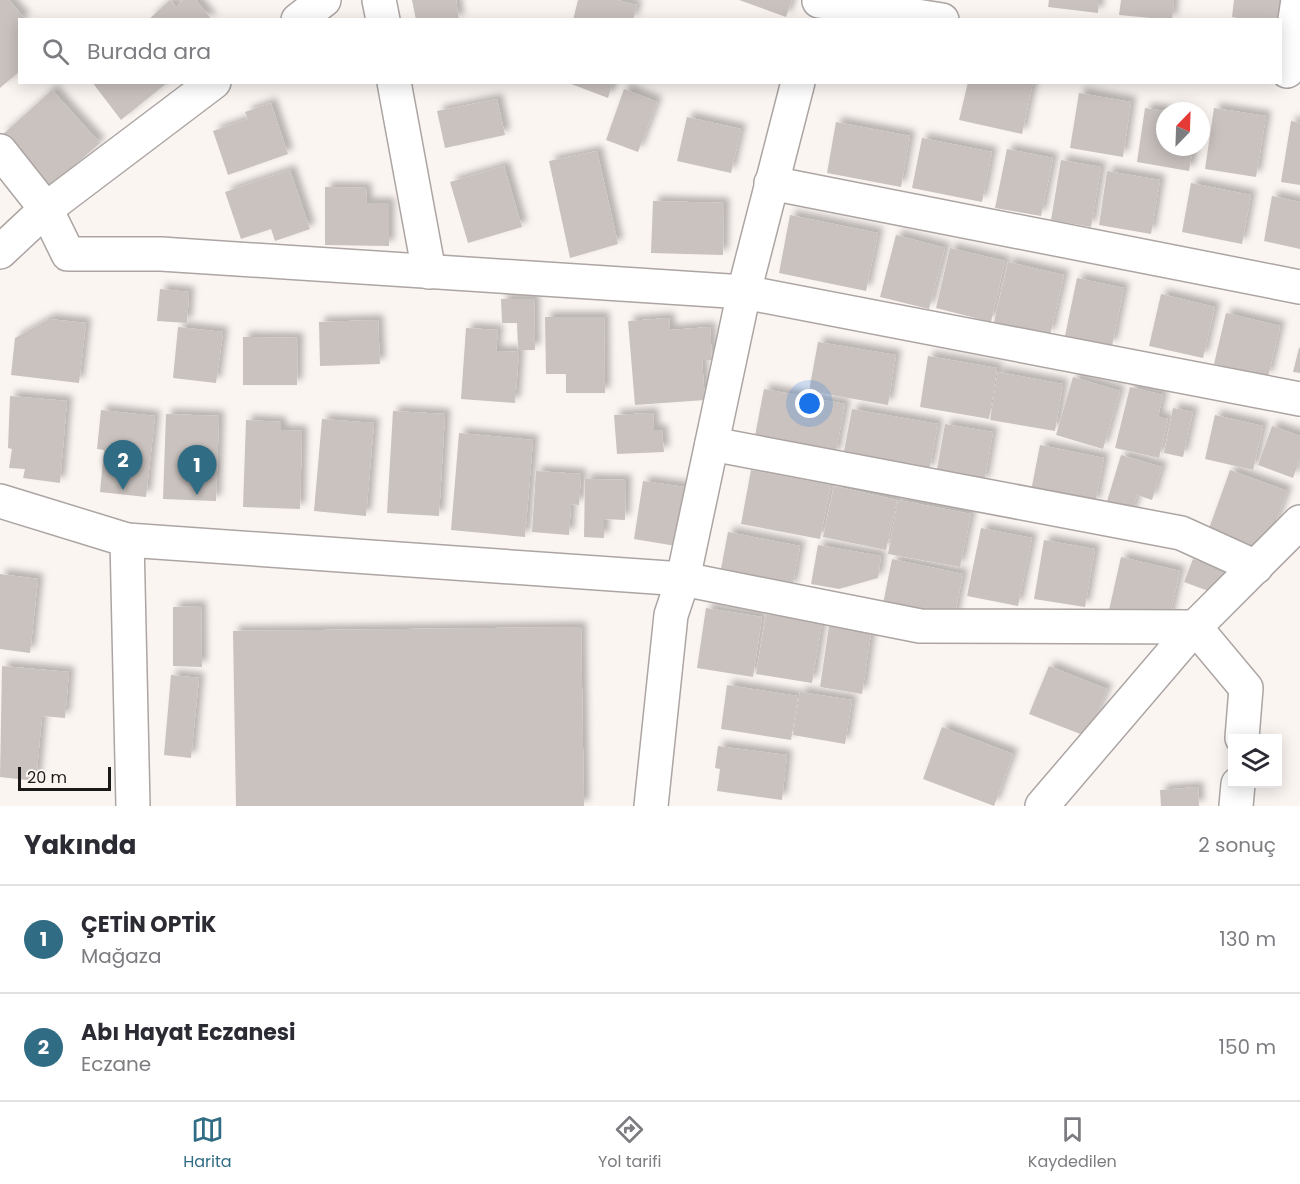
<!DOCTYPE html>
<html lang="tr">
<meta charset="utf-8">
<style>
:root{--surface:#fff;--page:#f7f7f7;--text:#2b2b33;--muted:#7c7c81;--line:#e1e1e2;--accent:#306c84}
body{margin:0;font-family:Poppins,sans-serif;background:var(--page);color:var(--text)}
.controls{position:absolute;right:18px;bottom:18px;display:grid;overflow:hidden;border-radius:0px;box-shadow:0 3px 15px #0003}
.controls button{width:54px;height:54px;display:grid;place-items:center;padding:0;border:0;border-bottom:2px solid var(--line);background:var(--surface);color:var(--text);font:30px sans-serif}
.compass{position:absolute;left:1156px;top:102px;width:54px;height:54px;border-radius:50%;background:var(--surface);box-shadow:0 3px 15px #0003;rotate:23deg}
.scale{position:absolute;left:18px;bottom:15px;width:93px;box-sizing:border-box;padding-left:6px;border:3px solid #1b1918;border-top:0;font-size:16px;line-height:21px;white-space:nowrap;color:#1b1918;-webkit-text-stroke:4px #fbf5f2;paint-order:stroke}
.you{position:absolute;left:810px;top:404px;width:21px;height:21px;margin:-15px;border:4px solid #fff;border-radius:50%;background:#1a73e8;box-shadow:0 0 0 9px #1a73e833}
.badge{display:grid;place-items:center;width:39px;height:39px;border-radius:50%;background:var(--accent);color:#fff;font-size:20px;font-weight:700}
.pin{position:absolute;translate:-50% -50px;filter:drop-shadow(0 2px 3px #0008)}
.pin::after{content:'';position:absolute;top:32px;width:21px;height:18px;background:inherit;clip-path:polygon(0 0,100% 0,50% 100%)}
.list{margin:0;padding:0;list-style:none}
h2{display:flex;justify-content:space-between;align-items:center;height:78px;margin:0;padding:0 24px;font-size:26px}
h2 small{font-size:20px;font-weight:400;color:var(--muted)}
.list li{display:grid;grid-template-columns:39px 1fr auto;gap:18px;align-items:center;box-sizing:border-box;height:108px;padding:0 24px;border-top:2px solid var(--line)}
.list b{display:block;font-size:22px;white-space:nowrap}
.list p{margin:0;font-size:20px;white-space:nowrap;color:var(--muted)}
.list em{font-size:20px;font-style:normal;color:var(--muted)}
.icon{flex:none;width:33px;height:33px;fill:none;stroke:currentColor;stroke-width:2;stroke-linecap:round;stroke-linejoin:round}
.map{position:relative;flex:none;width:1300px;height:806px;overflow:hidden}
.search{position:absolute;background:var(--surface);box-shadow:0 3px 15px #0003;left:18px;right:18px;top:18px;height:66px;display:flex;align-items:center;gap:15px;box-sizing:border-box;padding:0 21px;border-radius:0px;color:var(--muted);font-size:22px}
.sheet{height:294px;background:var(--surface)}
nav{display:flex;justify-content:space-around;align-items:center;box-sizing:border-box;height:84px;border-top:2px solid var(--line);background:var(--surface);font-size:16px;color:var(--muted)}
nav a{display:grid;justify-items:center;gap:3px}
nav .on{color:var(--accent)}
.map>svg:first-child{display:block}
.building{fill:#c9c2bf;filter:url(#shadow)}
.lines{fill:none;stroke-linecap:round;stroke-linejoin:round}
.minor-casing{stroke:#aca5a3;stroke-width:36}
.tertiary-casing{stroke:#aca5a3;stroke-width:36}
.minor{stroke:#fff;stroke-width:33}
.tertiary{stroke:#fff;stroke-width:33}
</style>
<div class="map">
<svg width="1300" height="806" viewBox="0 0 1300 806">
<defs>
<filter id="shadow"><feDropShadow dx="5.5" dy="-5.5" stdDeviation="3" flood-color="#0004"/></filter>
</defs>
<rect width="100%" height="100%" fill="#fbf5f2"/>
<g class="building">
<path d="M0 0H9L26 20H20V71L0 88Z"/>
<path d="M170 0 176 7 183 0H196L212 20H148Z"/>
<path d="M412 0H456L459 20H416Z"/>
<path d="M578 0H617L637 5 633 20H573Z"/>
<path d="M739 0H792L786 17Z"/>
<path d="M1049 0H1099L1098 13 1048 7Z"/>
<path d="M1121 0H1174L1172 20 1119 15Z"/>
<path d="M1234 0H1285L1282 20H1248L1232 17Z"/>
<path d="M92 82H168L121 120Z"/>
<path d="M566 82H613L608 98Z"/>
<path d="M968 82H1033L1022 134 959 120Z"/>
<path d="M624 89 657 102 638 152 606 140Z"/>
<path d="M52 90 100 143 49 188 1 136Z"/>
<path d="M1079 93 1131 102 1123 157 1070 148Z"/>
<path d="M497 99 505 135 445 148 437 111Z"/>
<path d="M271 103 288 154 228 175 213 131 248 119 245 112Z"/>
<path d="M1145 108 1165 111V147H1193L1189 171 1137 162Z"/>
<path d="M1214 108 1266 116 1256 177 1205 169Z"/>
<path d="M687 117 741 129 731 173 677 161Z"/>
<path d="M1291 121 1300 123V185L1281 182Z"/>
<path d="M836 122 910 136 901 187 827 173Z"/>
<path d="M922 138 992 152 982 202 912 188Z"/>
<path d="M1007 149 1053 158 1041 216 995 208Z"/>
<path d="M597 151 618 244 570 258 549 161Z"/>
<path d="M1061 160 1101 167 1091 227 1051 220Z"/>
<path d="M504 166 522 227 468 243 450 182Z"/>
<path d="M290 170 310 229 275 241 271 229 241 239 225 192Z"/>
<path d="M1107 171 1160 180 1151 234 1099 225Z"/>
<path d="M1191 183 1251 195 1242 244 1182 232Z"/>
<path d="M325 187 366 188 367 203H389V246L325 245Z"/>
<path d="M1272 196 1300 202V249L1264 241Z"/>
<path d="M653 201 724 203 723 255 651 253Z"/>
<path d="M790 215 878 233 866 291 779 273Z"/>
<path d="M896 235 945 248 929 309 880 297Z"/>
<path d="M950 248 1005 261 991 322 936 308Z"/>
<path d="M1008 262 1064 275 1050 335 994 322Z"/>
<path d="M1077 278 1124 288 1112 346 1065 336Z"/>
<path d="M160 289 189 292 187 323 157 321Z"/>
<path d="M1161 294 1215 307 1203 358 1149 346Z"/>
<path d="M501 299H534L535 350H518L517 323H502Z"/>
<path d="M1226 313 1280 326 1268 377 1214 364Z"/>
<path d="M545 317H604L605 393H566V374H546Z"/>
<path d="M669 318 670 330 710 327 712 360H702L705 400 635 405 628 321Z"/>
<path d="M49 319 86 323 79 383 11 375 15 338Z"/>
<path d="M378 320 380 364 320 366 319 322Z"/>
<path d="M178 327 223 332 216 383 173 378Z"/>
<path d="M466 328 498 330 496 351 519 352 515 403 461 399Z"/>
<path d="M243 337 298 338 297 385H243Z"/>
<path d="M818 342 896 355 888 405 809 391Z"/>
<path d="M1299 348H1300V373L1293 372Z"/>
<path d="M928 356 997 368 989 419 920 407Z"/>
<path d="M998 372 1063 384 1055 431 990 420Z"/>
<path d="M1073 377 1120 391 1103 449 1056 435Z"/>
<path d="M1130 387 1163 395 1158 417 1168 419 1159 458 1115 448Z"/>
<path d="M764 389 845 404 835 456 754 441Z"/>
<path d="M10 396 67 401 60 483 23 478 25 469 9 468 12 449 8 448Z"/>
<path d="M1173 408 1193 412 1183 457 1164 453Z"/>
<path d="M852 409 938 424 929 471 843 456Z"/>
<path d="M101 410 155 416 146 497 100 492 104 450 97 449Z"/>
<path d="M393 411 445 414 439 516 387 513Z"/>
<path d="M653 413 654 430H662L664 452 617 454 614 415Z"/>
<path d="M166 414 219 416 216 501 163 499Z"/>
<path d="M1215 415 1263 426 1253 470 1205 459Z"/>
<path d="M322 419 374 423 366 516 314 511Z"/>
<path d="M246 420 281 422V430L302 431 300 509 243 507Z"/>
<path d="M945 424 993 432 984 483 936 475Z"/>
<path d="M1272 426 1300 436V458L1293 478 1258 465Z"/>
<path d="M459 433 533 440 525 537 451 530Z"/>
<path d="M1040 445 1104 458 1095 504 1031 491Z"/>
<path d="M1121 455 1162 467 1152 500 1137 495 1131 516 1105 508Z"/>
<path d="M751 470 831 485 820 539 741 524Z"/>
<path d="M1230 470 1287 491 1264 554 1207 534Z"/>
<path d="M536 471 581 474 579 505 571 504 569 535 532 532Z"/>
<path d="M585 479 626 480 625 520 604 519V538L584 537Z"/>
<path d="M643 481 685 487 676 546 634 539Z"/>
<path d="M834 486 897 500 886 550 823 537Z"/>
<path d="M898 500 971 514 960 567 888 554Z"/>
<path d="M981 528 1032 538 1018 606 967 596Z"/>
<path d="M728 532 800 546 792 588 720 574Z"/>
<path d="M1044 540 1095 549 1085 607 1034 599Z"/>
<path d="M818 545 881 556 878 578 839 589 811 584Z"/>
<path d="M1121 557 1180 571 1168 623 1109 610Z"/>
<path d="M892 559 963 574 953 623 882 609Z"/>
<path d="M1193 559 1228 573 1219 595 1184 582Z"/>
<path d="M0 574 38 579 30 653 0 649Z"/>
<path d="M201 606 202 667 173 666V607Z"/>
<path d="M706 608 762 617 753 677 697 668Z"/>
<path d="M766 614 822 623 812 683 756 674Z"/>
<path d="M829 626 871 633 862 694 820 687Z"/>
<path d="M581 627 584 806H236L233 631Z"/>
<path d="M2 666 69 672 65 718 42 716 36 781 0 777Z"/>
<path d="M1049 666 1107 689 1088 737 1029 714Z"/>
<path d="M171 675 199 678 191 758 164 755Z"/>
<path d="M727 685 798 696 791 740 721 729Z"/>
<path d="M800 692 852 700 845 744 793 735Z"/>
<path d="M942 727 1013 754 994 806 923 779Z"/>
<path d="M718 746 787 755 782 800 717 791 720 769 715 768Z"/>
<path d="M1198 787 1199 806H1161L1160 790Z"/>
</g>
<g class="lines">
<g class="minor-casing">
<g id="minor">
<path d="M379 0 383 20"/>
<path d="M819 1 942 20"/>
<path d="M298 20 324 0"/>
<path d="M1287 71 1298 0"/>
<path d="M394 82 429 272"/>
<path d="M0 151 46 209 68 254H161L744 292 1300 399"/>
<path d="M771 183 1300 287"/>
<path d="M0 252 46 209 214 82"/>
<path d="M712 444 1181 533 1256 567"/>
<path d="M0 501 127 540 683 579 920 626 1195 627 1246 688 1242 738"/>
<path d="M127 540 133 806"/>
<path d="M651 806 671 615 683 579 744 292 798 82"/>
<path d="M1236 806 1238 784"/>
</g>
</g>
<g class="tertiary-casing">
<path id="tertiary" d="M1042 806 1195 627 1300 522"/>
</g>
<use href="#minor" class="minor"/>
<use href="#tertiary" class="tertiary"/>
</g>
</svg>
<div class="controls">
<button><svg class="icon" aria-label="layers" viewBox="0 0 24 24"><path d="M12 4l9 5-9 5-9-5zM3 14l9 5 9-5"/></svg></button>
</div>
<svg class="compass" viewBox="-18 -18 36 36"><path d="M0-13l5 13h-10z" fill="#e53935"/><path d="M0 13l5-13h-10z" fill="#7c7c81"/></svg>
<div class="scale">20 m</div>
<div class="you"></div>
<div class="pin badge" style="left:197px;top:495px">1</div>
<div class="pin badge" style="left:123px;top:490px">2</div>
<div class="search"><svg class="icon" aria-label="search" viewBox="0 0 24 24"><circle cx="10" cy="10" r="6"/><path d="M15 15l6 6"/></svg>Burada ara</div>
</div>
<section class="sheet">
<h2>Yakında<small>2 sonuç</small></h2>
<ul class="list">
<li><span class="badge">1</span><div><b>ÇETİN OPTİK</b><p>Mağaza</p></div><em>130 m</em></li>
<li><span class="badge">2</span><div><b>Abı Hayat Eczanesi</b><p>Eczane</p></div><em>150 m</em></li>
</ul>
</section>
<nav>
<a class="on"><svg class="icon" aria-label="map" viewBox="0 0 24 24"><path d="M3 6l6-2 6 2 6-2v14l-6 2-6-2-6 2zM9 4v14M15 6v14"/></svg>Harita</a>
<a><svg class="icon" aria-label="directions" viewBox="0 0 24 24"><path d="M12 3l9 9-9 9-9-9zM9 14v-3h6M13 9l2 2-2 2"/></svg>Yol tarifi</a>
<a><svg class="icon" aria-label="saved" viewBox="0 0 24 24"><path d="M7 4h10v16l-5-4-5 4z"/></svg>Kaydedilen</a>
</nav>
